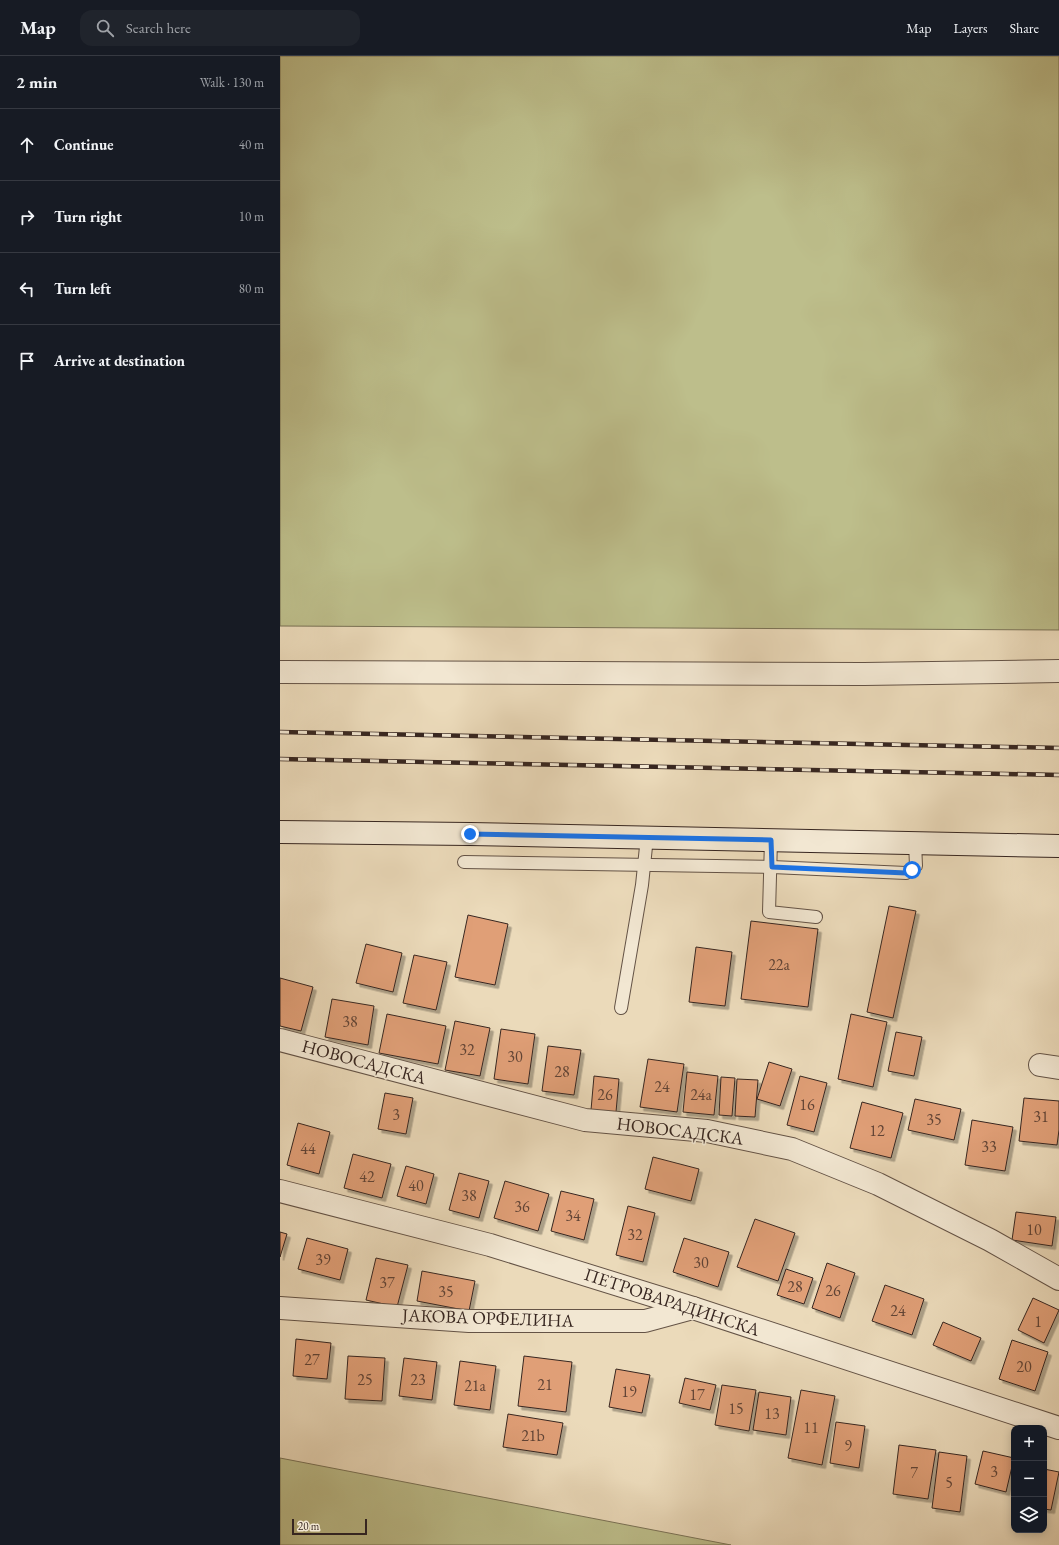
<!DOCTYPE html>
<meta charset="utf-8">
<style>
:root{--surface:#171b24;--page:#20242c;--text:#f1f3f6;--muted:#9ea1a6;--line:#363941}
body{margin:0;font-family:"EB Garamond",serif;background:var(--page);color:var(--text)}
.controls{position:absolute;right:12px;bottom:12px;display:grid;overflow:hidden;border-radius:8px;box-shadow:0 2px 10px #0003}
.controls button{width:36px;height:36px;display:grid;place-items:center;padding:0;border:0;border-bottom:1px solid var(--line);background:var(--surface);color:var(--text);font:20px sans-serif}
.scale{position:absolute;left:12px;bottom:10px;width:75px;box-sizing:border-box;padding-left:4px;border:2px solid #372620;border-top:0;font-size:11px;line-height:14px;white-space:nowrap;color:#372620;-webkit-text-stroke:3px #f2e7d2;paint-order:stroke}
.stop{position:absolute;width:12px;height:12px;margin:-9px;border:3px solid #1a73e8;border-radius:50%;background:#fff}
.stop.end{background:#1a73e8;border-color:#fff;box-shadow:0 1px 4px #0008}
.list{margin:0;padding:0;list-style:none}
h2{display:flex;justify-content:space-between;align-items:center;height:52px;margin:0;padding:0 16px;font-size:17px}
h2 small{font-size:13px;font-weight:400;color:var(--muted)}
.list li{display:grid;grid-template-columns:26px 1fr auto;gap:12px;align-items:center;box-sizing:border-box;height:72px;padding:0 16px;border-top:1px solid var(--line)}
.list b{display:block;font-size:15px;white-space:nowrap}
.list em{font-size:13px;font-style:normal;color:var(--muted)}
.icon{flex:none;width:22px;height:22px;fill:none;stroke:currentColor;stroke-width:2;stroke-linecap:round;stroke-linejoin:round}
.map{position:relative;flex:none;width:779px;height:1489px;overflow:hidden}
header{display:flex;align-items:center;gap:24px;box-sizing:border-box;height:56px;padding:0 20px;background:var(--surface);border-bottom:1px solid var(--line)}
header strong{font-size:19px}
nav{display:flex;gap:22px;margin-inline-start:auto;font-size:14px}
.search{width:280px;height:36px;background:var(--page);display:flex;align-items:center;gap:10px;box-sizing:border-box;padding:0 14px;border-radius:12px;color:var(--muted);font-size:15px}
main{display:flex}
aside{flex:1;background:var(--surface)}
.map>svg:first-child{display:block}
.green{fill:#bdbe8b;stroke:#7a7256}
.building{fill:#e09f77;stroke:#372620;filter:url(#shadow)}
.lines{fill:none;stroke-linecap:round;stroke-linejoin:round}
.service-casing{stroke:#645346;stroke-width:14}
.minor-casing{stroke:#645346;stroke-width:24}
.tertiary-casing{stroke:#645346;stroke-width:24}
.secondary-casing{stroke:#372620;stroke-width:24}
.service{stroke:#f2e7d2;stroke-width:12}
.minor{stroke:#f2e7d2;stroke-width:22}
.tertiary{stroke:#f2e7d2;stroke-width:22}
.secondary{stroke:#f2e7d2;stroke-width:22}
.rail-casing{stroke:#372620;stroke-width:4.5}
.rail{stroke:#f2e7d2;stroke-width:3;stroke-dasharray:9;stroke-linecap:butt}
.route{stroke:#1a73e8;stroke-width:5}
.labels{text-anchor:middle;stroke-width:3.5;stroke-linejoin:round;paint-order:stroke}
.number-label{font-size:16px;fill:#614436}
.street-label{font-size:18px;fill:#372620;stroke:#f2e7d2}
</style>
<header>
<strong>Map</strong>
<div class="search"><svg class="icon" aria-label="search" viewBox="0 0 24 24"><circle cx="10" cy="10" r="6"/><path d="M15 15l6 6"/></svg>Search here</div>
<nav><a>Map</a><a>Layers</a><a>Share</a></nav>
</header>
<main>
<aside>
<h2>2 min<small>Walk · 130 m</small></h2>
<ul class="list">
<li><svg class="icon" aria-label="ahead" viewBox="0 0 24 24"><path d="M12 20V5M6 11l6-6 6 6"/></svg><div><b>Continue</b></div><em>40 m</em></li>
<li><svg class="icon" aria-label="right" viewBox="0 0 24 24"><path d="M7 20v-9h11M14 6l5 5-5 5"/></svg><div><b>Turn right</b></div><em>10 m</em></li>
<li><svg class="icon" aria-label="left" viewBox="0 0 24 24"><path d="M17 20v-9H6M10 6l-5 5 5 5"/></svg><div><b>Turn left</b></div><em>80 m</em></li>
<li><svg class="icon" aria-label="arrive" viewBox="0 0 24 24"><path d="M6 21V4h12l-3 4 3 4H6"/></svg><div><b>Arrive at destination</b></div></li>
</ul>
</aside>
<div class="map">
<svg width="779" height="1489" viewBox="0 0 779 1489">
<defs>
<filter id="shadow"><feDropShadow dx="3.5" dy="3.5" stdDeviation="0" flood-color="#0004"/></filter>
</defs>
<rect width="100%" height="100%" fill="#ebdaba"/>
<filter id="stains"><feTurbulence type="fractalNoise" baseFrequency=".005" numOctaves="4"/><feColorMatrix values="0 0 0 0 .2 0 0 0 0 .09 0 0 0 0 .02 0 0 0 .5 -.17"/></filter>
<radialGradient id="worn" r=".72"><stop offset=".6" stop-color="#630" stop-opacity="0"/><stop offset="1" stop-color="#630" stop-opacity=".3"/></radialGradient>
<g class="green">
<path d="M0 0H779V574L0 570Z"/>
<path d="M0 1402 451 1489H0Z"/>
</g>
<g class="building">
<path d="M609 850 636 855 613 962 587 956Z"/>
<path d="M188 859 228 868 215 929 175 921Z"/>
<path d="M471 865 538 873 528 951 461 943Z"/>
<path d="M86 888 122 897 113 936 76 927Z"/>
<path d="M416 891 452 896 445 950 409 946Z"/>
<path d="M134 899 167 906 156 954 123 947Z"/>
<path d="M0 922 33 931 21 975 0 970Z"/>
<path d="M52 943 94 950 88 989 45 981Z"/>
<path d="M107 958 166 970 158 1008 99 997Z"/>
<path d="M571 958 607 966 593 1031 558 1023Z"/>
<path d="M175 965 210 972 200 1020 165 1014Z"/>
<path d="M221 973 255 978 248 1028 214 1023Z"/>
<path d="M616 976 642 981 634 1020 608 1015Z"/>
<path d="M268 990 301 994 294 1039 262 1035Z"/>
<path d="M368 1003 404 1008 397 1056 360 1051Z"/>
<path d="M489 1006 512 1013 500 1050 477 1043Z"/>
<path d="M407 1016 438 1020 434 1059 403 1056Z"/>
<path d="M314 1020 339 1023 336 1056 311 1054Z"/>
<path d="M520 1020 547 1027 534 1076 507 1069Z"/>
<path d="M441 1021 455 1022 452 1060 439 1059Z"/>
<path d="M457 1023 478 1024 475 1061 455 1060Z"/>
<path d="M105 1037 133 1042 126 1078 98 1073Z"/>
<path d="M744 1042 779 1045V1074L777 1089 739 1085Z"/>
<path d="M635 1043 681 1053 674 1084 628 1074Z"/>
<path d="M582 1046 623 1057 611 1102 570 1092Z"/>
<path d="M692 1064 733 1071 725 1115 685 1109Z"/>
<path d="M18 1067 50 1076 39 1118 7 1109Z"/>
<path d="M73 1098 111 1108 102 1142 64 1132Z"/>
<path d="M373 1101 419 1113 411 1145 365 1133Z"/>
<path d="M126 1110 154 1118 146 1148 117 1140Z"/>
<path d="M179 1117 209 1125 199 1162 169 1154Z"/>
<path d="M225 1125 269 1138 258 1175 214 1162Z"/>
<path d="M281 1135 314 1143 304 1184 271 1175Z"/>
<path d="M348 1150 375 1157 363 1206 336 1199Z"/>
<path d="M736 1156 776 1161 772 1190 732 1184Z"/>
<path d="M475 1163 515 1177 498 1225 457 1211Z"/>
<path d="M0 1176 7 1178 0 1201Z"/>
<path d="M27 1182 68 1193 60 1224 18 1213Z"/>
<path d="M404 1182 449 1196 438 1231 393 1216Z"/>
<path d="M96 1202 128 1209 117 1251 86 1244Z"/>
<path d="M547 1207 575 1217 560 1262 532 1252Z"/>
<path d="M506 1213 533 1222 524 1248 497 1239Z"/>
<path d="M142 1215 195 1225 189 1255 137 1245Z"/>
<path d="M605 1229 644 1243 632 1279 592 1265Z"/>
<path d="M753 1242 779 1254 764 1287 738 1274Z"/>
<path d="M663 1266 701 1282 691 1305 653 1289Z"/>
<path d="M16 1283 51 1287 47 1323 13 1320Z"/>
<path d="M732 1284 768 1296 755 1335 719 1323Z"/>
<path d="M68 1300 105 1302 102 1345 65 1343Z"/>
<path d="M244 1300 292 1306 286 1356 238 1350Z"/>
<path d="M124 1302 157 1306 152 1344 119 1340Z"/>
<path d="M180 1305 216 1310 210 1354 174 1349Z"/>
<path d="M336 1313 370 1319 362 1357 329 1351Z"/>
<path d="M405 1322 436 1329 430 1354 399 1347Z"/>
<path d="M442 1329 476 1334 469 1375 435 1369Z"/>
<path d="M521 1334 555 1340 542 1409 508 1402Z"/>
<path d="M479 1336 511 1341 506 1379 473 1374Z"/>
<path d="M228 1358 283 1367 277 1399 223 1391Z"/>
<path d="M556 1366 585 1370 579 1412 550 1407Z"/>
<path d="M619 1389 656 1394 648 1443 613 1438Z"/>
<path d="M703 1395 734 1402 726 1436 695 1428Z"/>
<path d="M659 1396 687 1400 680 1456 652 1452Z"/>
<path d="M764 1413 779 1416 771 1454 764 1453Z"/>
</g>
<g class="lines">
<g class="service-casing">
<g id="service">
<path d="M491 784 489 856 536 861"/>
<path d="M184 806 492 811 626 817 636 810 635 786"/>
<path d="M341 952 362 829 367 781"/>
</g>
</g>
<g class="minor-casing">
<g id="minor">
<path d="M0 616 584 618 779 615"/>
<path d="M0 984 305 1064 427 1075 512 1093 598 1128 710 1184 779 1223"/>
<path d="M760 1009 779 1012"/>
<path d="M0 1252 189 1265H365L413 1252"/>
</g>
</g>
<g class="tertiary-casing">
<path id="tertiary" d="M0 1135 210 1189 413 1252 779 1372"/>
</g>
<g class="secondary-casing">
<path id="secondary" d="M0 776 190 778 779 790"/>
</g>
<use href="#service" class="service"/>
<use href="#minor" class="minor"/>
<use href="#tertiary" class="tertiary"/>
<use href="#secondary" class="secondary"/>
<g class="rail-casing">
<g id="rail">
<path d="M0 676 779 692"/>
<path d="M0 703 779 719"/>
</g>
</g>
<use href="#rail" class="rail"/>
</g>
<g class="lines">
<path class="route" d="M190 778 491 784 492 811 626 817 632 814"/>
</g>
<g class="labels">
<g class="number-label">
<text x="499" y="914">22a</text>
<text x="70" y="971">38</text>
<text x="187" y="999">32</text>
<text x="235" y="1006">30</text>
<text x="282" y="1021">28</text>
<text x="382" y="1036">24</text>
<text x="325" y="1044">26</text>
<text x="421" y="1044">24a</text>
<text x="527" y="1054">16</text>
<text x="116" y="1064">3</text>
<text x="761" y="1066">31</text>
<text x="654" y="1069">35</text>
<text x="597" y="1080">12</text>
<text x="709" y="1096">33</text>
<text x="28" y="1098">44</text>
<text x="87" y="1126">42</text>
<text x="136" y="1135">40</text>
<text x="189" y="1145">38</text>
<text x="242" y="1156">36</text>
<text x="293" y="1165">34</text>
<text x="754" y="1179">10</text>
<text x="355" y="1184">32</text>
<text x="43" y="1209">39</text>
<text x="421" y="1212">30</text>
<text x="107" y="1232">37</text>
<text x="515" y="1236">28</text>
<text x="553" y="1240">26</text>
<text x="166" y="1241">35</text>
<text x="618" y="1260">24</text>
<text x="758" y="1271">1</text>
<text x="32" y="1309">27</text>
<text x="744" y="1316">20</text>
<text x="85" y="1329">25</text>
<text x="138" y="1329">23</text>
<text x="265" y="1334">21</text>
<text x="195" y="1335">21a</text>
<text x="349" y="1341">19</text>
<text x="417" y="1344">17</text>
<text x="456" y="1358">15</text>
<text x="492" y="1363">13</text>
<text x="531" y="1377">11</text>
<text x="253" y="1385">21b</text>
<text x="568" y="1395">9</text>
<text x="714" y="1421">3</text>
<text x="634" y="1422">7</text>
<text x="669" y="1432">5</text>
</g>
<g class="street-label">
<text transform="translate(84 1006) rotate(15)" y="6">НОВОСАДСКА</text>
<text transform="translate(400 1075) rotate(7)" y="6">НОВОСАДСКА</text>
<text transform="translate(392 1246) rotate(18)" y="6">ПЕТРОВАРАДИНСКА</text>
<text transform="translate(208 1262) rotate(2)" y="6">ЈАКОВА ОРФЕЛИНА</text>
</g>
</g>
<rect width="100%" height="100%" filter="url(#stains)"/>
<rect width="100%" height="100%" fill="url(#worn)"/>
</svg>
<div class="controls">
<button>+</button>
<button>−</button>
<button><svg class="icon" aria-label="layers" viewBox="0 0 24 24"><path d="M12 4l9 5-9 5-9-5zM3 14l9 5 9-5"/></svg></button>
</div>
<div class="scale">20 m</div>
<div class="stop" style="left:632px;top:814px"></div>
<div class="stop end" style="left:190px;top:778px"></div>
</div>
</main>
